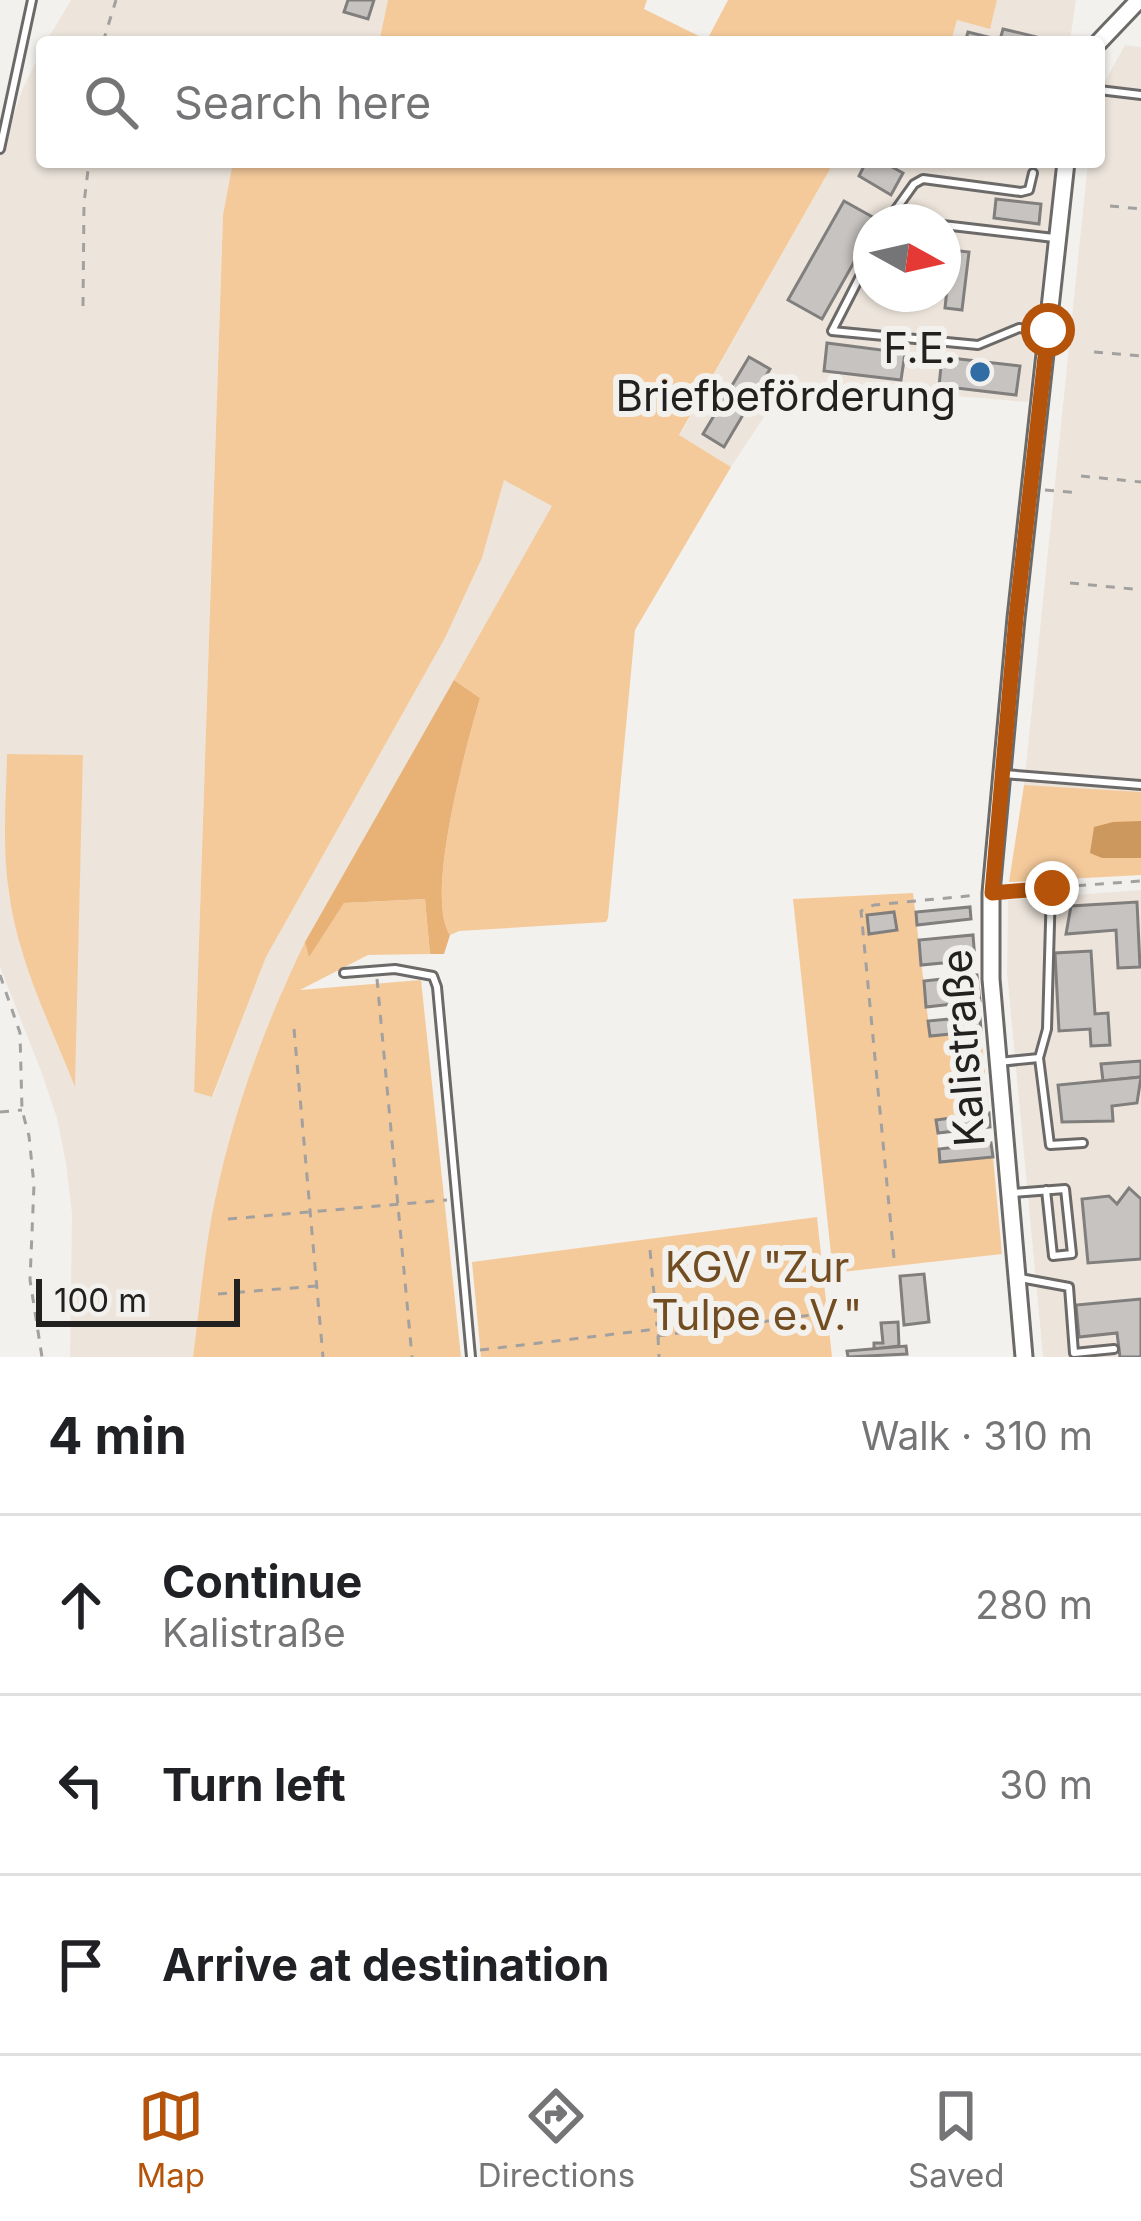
<!DOCTYPE html>
<meta charset="utf-8">
<style>
:root{--surface:#fff;--page:#f6f6f6;--text:#202124;--muted:#757577;--line:#e0e0e0;--accent:#b45309}
body{margin:0;font-family:Inter,sans-serif;background:var(--page);color:var(--text)}
.compass{position:absolute;left:853px;top:204px;width:108px;height:108px;border-radius:50%;background:var(--surface);box-shadow:0 3px 9px #0004;rotate:98deg}
.scale{position:absolute;left:36px;bottom:30px;width:204px;box-sizing:border-box;padding-left:12px;border:6px solid #222120;border-top:0;font-size:33px;line-height:42px;white-space:nowrap;color:#222120;-webkit-text-stroke:9px #f3f1ee;paint-order:stroke}
.stop{position:absolute;width:36px;height:36px;margin:-27px;border:9px solid #b45309;border-radius:50%;background:#fff}
.stop.end{background:#b45309;border-color:#fff;box-shadow:0 3px 12px #0008}
.list{margin:0;padding:0;list-style:none}
h2{display:flex;justify-content:space-between;align-items:center;height:156px;margin:0;padding:0 48px;font-size:51px}
h2 small{font-size:39px;font-weight:400;color:var(--muted)}
.list li{display:grid;grid-template-columns:78px 1fr auto;gap:36px;align-items:center;box-sizing:border-box;height:180px;padding:0 48px;border-top:3px solid var(--line)}
.list b{display:block;font-size:45px;white-space:nowrap}
.list p{margin:0;font-size:39px;white-space:nowrap;color:var(--muted)}
.list em{font-size:39px;font-style:normal;color:var(--muted)}
.icon{flex:none;width:66px;height:66px;fill:none;stroke:currentColor;stroke-width:2;stroke-linecap:round;stroke-linejoin:round}
.map{position:relative;flex:none;width:1141px;height:1357px;overflow:hidden}
.search{position:absolute;background:var(--surface);box-shadow:0 3px 9px #0004;left:36px;right:36px;top:36px;height:132px;display:flex;align-items:center;gap:30px;box-sizing:border-box;padding:0 42px;border-radius:12px;color:var(--muted);font-size:45px}
.sheet{height:696px;background:var(--surface)}
nav{display:flex;justify-content:space-around;align-items:center;box-sizing:border-box;height:168px;border-top:3px solid var(--line);background:var(--surface);font-size:33px;color:var(--muted)}
nav a{display:grid;justify-items:center;gap:6px}
nav .on{color:var(--accent)}
.map>svg:first-child{display:block}
.built{fill:#ede5dc;fill-rule:evenodd}
.green{fill:#f5ca9b}
.forest{fill:#e8b276}
.water{fill:#cd985d}
.building{fill:#c6c3c1;stroke:#817f7d;stroke-width:3}
.lines{fill:none;stroke-linecap:round;stroke-linejoin:round}
.service-casing{stroke:#6c6a68;stroke-width:12}
.tertiary-casing{stroke:#6c6a68;stroke-width:21}
.path{stroke:#a3a19f;stroke-width:3;stroke-dasharray:9 9;stroke-linecap:butt}
.service{stroke:#fff;stroke-width:6}
.tertiary{stroke:#fff;stroke-width:15}
.route{stroke:#b45309;stroke-width:15}
.poi-dot{fill:#2f6da4;stroke:#f3f1ee;stroke-width:4.5}
.labels{text-anchor:middle;stroke-width:12;stroke-linejoin:round;paint-order:stroke}
.poi-label{font-size:42px;fill:#222120;stroke:#f3f1ee;text-anchor:end}
.street-label{font-size:42px;fill:#222120;stroke:#f3f1ee}
.park-label{font-size:42px;fill:#724d21;stroke:#f3f1ee}
</style>
<div class="map">
<svg width="1141" height="1357" viewBox="0 0 1141 1357">
<rect width="100%" height="100%" fill="#f3f1ee"/>
<g class="built">
<path d="M71 0H388L379 42H46Z"/>
<path d="M997 0H1076L1070 42H951L957 20 990 28Z"/>
<path d="M1125 45 1141 47V792H1085L1024 785 1088 162H1099V92Z"/>
<path d="M42 50V162H233L223 215 194 1092 213 1096 266 957 445 638 482 558 504 479 553 506 285 984 240 1105 211 1220 193 1357H70L72 1213 66 1164 57 1118 41 1071 0 967V140L6 138 23 88ZM8 754 83 756 74 1083 20 946 9 895 5 843Z"/>
<path d="M834 162H1056L1028 402 787 382 731 467 679 436ZM871 222H943V294H871Z"/>
<path d="M1141 890V1357H1043L1007 973 1008 900Z"/>
</g>
<g class="green">
<path d="M388 0H647L644 9 707 40 728 0H997L990 29 957 20 951 42H379Z"/>
<path d="M233 162H834L679 435 731 467 635 630 608 918 606 922 459 931 450 935C424 897 467 744 480 698L454 680 552 506 504 480 482 558 445 638 266 957 212 1097 194 1092 223 215Z"/>
<path d="M7 754 83 755 75 1087C50 1024 18 961 9 893 2 847 6 800 7 754Z"/>
<path d="M1024 785 1141 792V875L1009 882Z"/>
<path d="M913 893 930 1035 981 1031 989 1113 936 1120 940 1162 993 1157 1002 1254 833 1273 793 899Z"/>
<path d="M425 899 430 954 368 955 300 990 421 980 461 1357H193C199 1312 203 1265 211 1220 229 1124 262 1030 305 942L309 955 344 903Z"/>
<path d="M817 1217 832 1357H481L472 1262Z"/>
</g>
<path class="forest" d="M454 680 480 698C467 744 424 897 450 935L444 954H430L425 899 344 903 309 957 305 942Z"/>
<path class="water" d="M1141 821V858H1102L1090 853 1094 827 1113 822Z"/>
<g class="building">
<path d="M348 0H374L368 19 344 12Z"/>
<path d="M1003 29 1041 38 1040 42H965L968 32 1000 40Z"/>
<path d="M866 162H883L903 173 891 195 859 176Z"/>
<path d="M996 199 1041 204 1039 224 994 218Z"/>
<path d="M844 201 878 220 871 222V232L822 319 788 300Z"/>
<path d="M951 250 969 252 962 310 945 308Z"/>
<path d="M827 343 905 353 901 380 824 371Z"/>
<path d="M749 357 770 369 724 447 703 434Z"/>
<path d="M942 357 1020 366 1016 395 939 386Z"/>
<path d="M1137 902 1140 967 1118 968 1116 930 1066 934 1071 906Z"/>
<path d="M970 907 971 919 917 925 916 912Z"/>
<path d="M894 912 897 930 869 934 867 915Z"/>
<path d="M973 935 975 960 921 965 919 940Z"/>
<path d="M1091 951 1095 1014 1108 1013 1110 1045 1091 1046 1090 1029 1059 1031 1055 953Z"/>
<path d="M977 975 980 1001 926 1007 924 981Z"/>
<path d="M980 1016 981 1031 930 1036 928 1021Z"/>
<path d="M1141 1061V1077L1103 1081 1101 1064Z"/>
<path d="M1141 1077 1137 1103 1112 1106 1113 1121 1062 1122 1058 1085Z"/>
<path d="M989 1113 990 1127 938 1133 936 1120Z"/>
<path d="M991 1143 993 1157 940 1162 939 1149Z"/>
<path d="M1129 1188 1141 1199V1259L1088 1263 1082 1199 1109 1196 1117 1204Z"/>
<path d="M924 1274 929 1322 904 1325 900 1276Z"/>
<path d="M1141 1299V1357H1120L1117 1333 1079 1337 1076 1305Z"/>
<path d="M898 1322 899 1346 874 1349V1343H883L881 1323Z"/>
<path d="M906 1346 907 1354 848 1357 847 1351Z"/>
</g>
<g class="lines">
<g class="service-casing">
<g id="service">
<path d="M1099 90 1141 95"/>
<path d="M0 149 32 0"/>
<path d="M889 219 914 184 923 179 1021 192 1029 190 1033 173"/>
<path d="M889 219 915 222"/>
<path d="M943 225 1054 238"/>
<path d="M871 255 832 331 978 345 1019 328 1044 330"/>
<path d="M1004 774 1141 785"/>
<path d="M995 893 1051 888 1047 1029 1039 1058 999 1062"/>
<path d="M344 973 395 969 433 976 437 987 471 1357"/>
<path d="M1039 1058 1050 1145 1083 1143"/>
<path d="M1012 1193 1065 1189 1072 1254 1053 1256 1046 1190"/>
<path d="M1020 1278 1069 1287 1074 1353 1114 1349"/>
</g>
</g>
<g class="tertiary-casing">
<g id="tertiary">
<path d="M1099 42 1139 0"/>
<path d="M1024 1357 991 979V893L1016 618 1066 162"/>
</g>
</g>
<g class="path">
<path d="M103 42 116 0"/>
<path d="M1110 206 1141 209"/>
<path d="M83 306 84 203 89 162"/>
<path d="M1094 352 1141 356"/>
<path d="M1081 476 1141 482"/>
<path d="M1045 490 1080 493"/>
<path d="M1070 583 1133 589"/>
<path d="M1059 887 1141 881"/>
<path d="M0 975 20 1033 22 1110 29 1136 34 1185 30 1280 42 1357"/>
<path d="M377 979 412 1357"/>
<path d="M294 1029 323 1357"/>
<path d="M0 1112 22 1110"/>
<path d="M228 1219 447 1200"/>
<path d="M650 1250 657 1326"/>
<path d="M894 1258 861 911 874 905 978 895"/>
<path d="M218 1294 316 1286"/>
<path d="M657 1336 826 1313"/>
<path d="M658 1336 659 1357"/>
<path d="M480 1350 657 1329"/>
</g>
<use href="#service" class="service"/>
<use href="#tertiary" class="tertiary"/>
</g>
<g class="lines">
<path class="route" d="M1048 330 1016 618 992 893 1052 888"/>
</g>
<circle class="poi-dot" cx="980" cy="372" r="12"/>
<g class="labels">
<g class="poi-label">
<text x="956" y="363">F.E.<tspan x="956" dy="48">Briefbeförderung</tspan></text>
</g>
<g class="street-label">
<text transform="translate(963 1048) rotate(-94)" y="15">Kalistraße</text>
</g>
<g class="park-label">
<text x="757" y="1282">KGV "Zur<tspan x="757" dy="48">Tulpe e.V."</tspan></text>
</g>
</g>
</svg>
<svg class="compass" viewBox="-18 -18 36 36"><path d="M0-13l5 13h-10z" fill="#e53935"/><path d="M0 13l5-13h-10z" fill="#757577"/></svg>
<div class="scale">100 m</div>
<div class="stop" style="left:1048px;top:330px"></div>
<div class="stop end" style="left:1052px;top:888px"></div>
<div class="search"><svg class="icon" aria-label="search" viewBox="0 0 24 24"><circle cx="10" cy="10" r="6"/><path d="M15 15l6 6"/></svg>Search here</div>
</div>
<section class="sheet">
<h2>4 min<small>Walk · 310 m</small></h2>
<ul class="list">
<li><svg class="icon" aria-label="ahead" viewBox="0 0 24 24"><path d="M12 20V5M6 11l6-6 6 6"/></svg><div><b>Continue</b><p>Kalistraße</p></div><em>280 m</em></li>
<li><svg class="icon" aria-label="left" viewBox="0 0 24 24"><path d="M17 20v-9H6M10 6l-5 5 5 5"/></svg><div><b>Turn left</b></div><em>30 m</em></li>
<li><svg class="icon" aria-label="arrive" viewBox="0 0 24 24"><path d="M6 21V4h12l-3 4 3 4H6"/></svg><div><b>Arrive at destination</b></div></li>
</ul>
</section>
<nav>
<a class="on"><svg class="icon" aria-label="map" viewBox="0 0 24 24"><path d="M3 6l6-2 6 2 6-2v14l-6 2-6-2-6 2zM9 4v14M15 6v14"/></svg>Map</a>
<a><svg class="icon" aria-label="directions" viewBox="0 0 24 24"><path d="M12 3l9 9-9 9-9-9zM9 14v-3h6M13 9l2 2-2 2"/></svg>Directions</a>
<a><svg class="icon" aria-label="saved" viewBox="0 0 24 24"><path d="M7 4h10v16l-5-4-5 4z"/></svg>Saved</a>
</nav>
